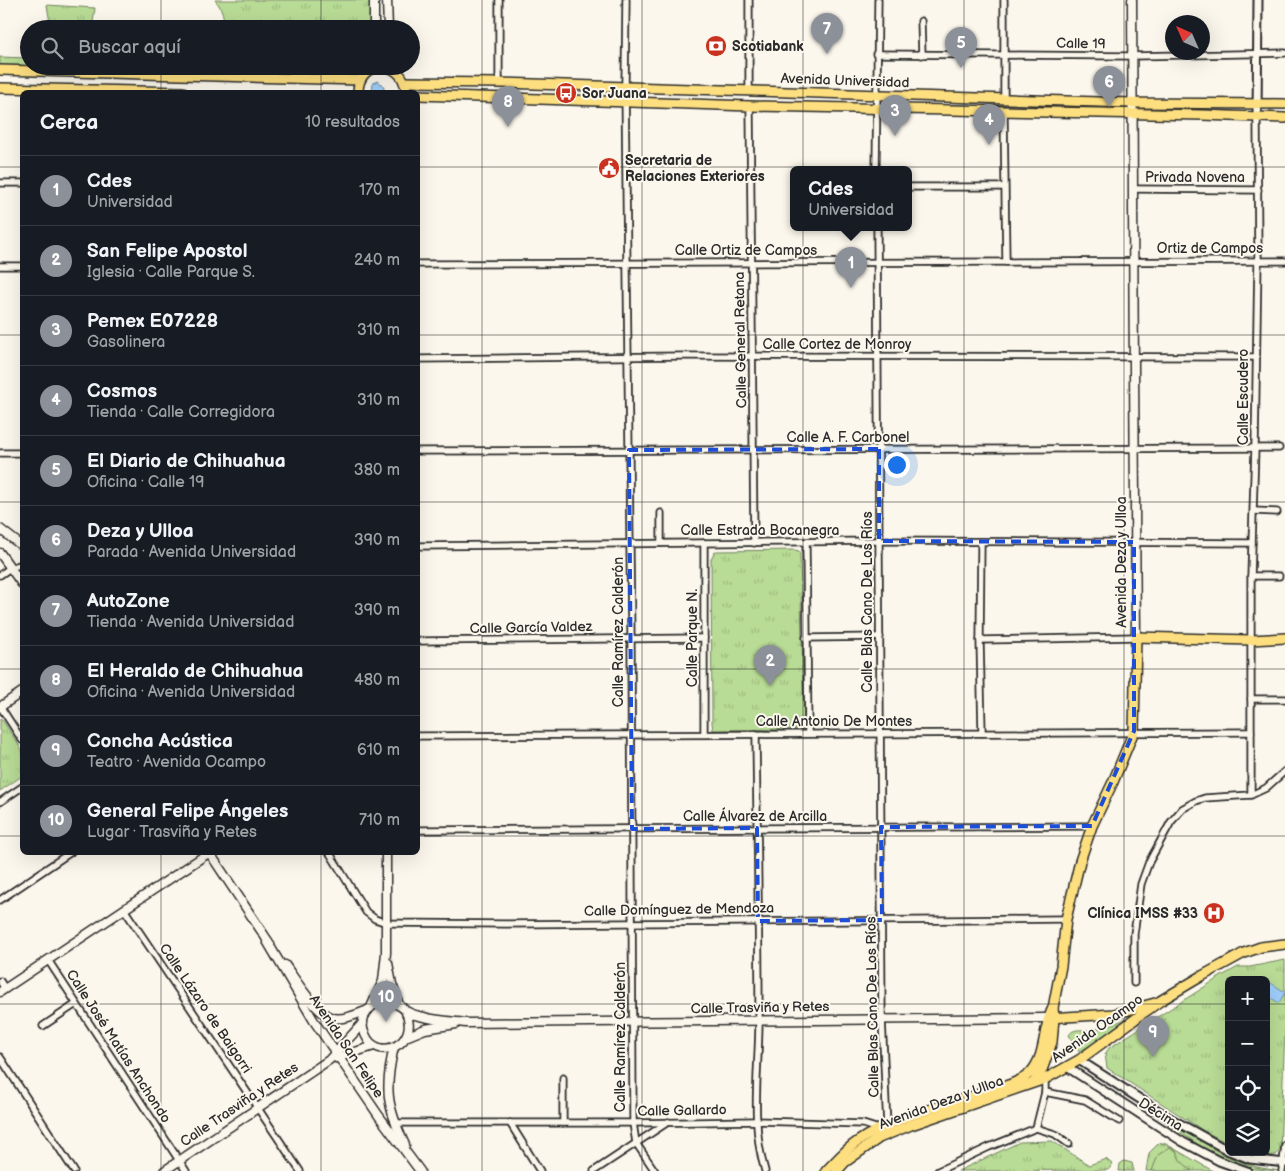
<!DOCTYPE html>
<html lang="es">
<meta charset="utf-8">
<style>
:root{--surface:#171b24;--page:#20242c;--text:#f1f3f6;--muted:#9ea1a6;--line:#363941;--accent:#8c9099}
body{margin:0;font-family:"Balsamiq Sans",sans-serif;background:var(--page);color:var(--text)}
.controls{position:absolute;right:15px;bottom:15px;display:grid;overflow:hidden;border-radius:8px;box-shadow:0 5px 20px #0002}
.controls button{width:45px;height:45px;display:grid;place-items:center;padding:0;border:0;border-bottom:1px solid var(--line);background:var(--surface);color:var(--text);font:25px sans-serif}
.compass{position:absolute;left:1165px;top:15px;width:45px;height:45px;border-radius:50%;background:var(--surface);box-shadow:0 5px 20px #0002;rotate:315deg}
.you{position:absolute;left:896px;top:464px;width:18px;height:18px;margin:-12px;border:4px solid #fff;border-radius:50%;background:#1a73e8;box-shadow:0 0 0 8px #1a73e833}
.badge{display:grid;place-items:center;width:32px;height:32px;border-radius:50%;background:var(--accent);color:#fff;font-size:16px;font-weight:700}
.pin{position:absolute;translate:-50% -41px;filter:drop-shadow(0 1px 2px #0008)}
.pin::after{content:'';position:absolute;top:26px;width:18px;height:15px;background:inherit;clip-path:polygon(0 0,100% 0,50% 100%)}
.popup{position:absolute;left:790px;top:166px;width:122px;height:65px;box-sizing:border-box;display:grid;place-content:center;border-radius:8px;background:var(--surface);filter:drop-shadow(0 1px 4px #0005);font-size:16px;white-space:nowrap;color:var(--muted)}
.popup b{font-size:19px;color:var(--text)}
.popup::after{content:'';position:absolute;left:50%;top:100%;margin-left:-10px;border:10px solid transparent;border-top-color:var(--surface)}
.list{margin:0;padding:0;list-style:none}
h2{display:flex;justify-content:space-between;align-items:center;height:65px;margin:0;padding:0 20px;font-size:21px}
h2 small{font-size:16px;font-weight:400;color:var(--muted)}
.list li{display:grid;grid-template-columns:32px 1fr auto;gap:15px;align-items:center;box-sizing:border-box;height:70px;padding:0 20px;border-top:1px solid var(--line)}
.list b{display:block;font-size:19px;white-space:nowrap}
.list p{margin:0;font-size:16px;white-space:nowrap;color:var(--muted)}
.list em{font-size:16px;font-style:normal;color:var(--muted)}
.icon{flex:none;width:28px;height:28px;fill:none;stroke:currentColor;stroke-width:2;stroke-linecap:round;stroke-linejoin:round}
.map{position:relative;flex:none;width:1285px;height:1171px;overflow:hidden}
.search{position:absolute;background:var(--surface);box-shadow:0 5px 20px #0002;left:20px;top:20px;width:400px;height:55px;display:flex;align-items:center;gap:12px;box-sizing:border-box;padding:0 18px;border-radius:28px;color:var(--muted);font-size:19px}
.panel{position:absolute;background:var(--surface);box-shadow:0 5px 20px #0002;left:20px;top:90px;width:400px;height:765px;border-radius:8px}
.map>svg:first-child{display:block}
.park{fill:url(#park-tufts);stroke:#728360}
.pitch{fill:#b8db95;stroke:#728360}
.water{fill:#a0cffb;stroke:#718da8}
.lines{fill:none;stroke-linecap:round;stroke-linejoin:round}
.minor-casing{stroke:#2b2b2b;stroke-width:9}
.tertiary-casing{stroke:#2b2b2b;stroke-width:11}
.secondary-casing{stroke:#2b2b2b;stroke-width:11}
.primary-casing{stroke:#2b2b2b;stroke-width:12}
.minor{stroke:#fbf7ec;stroke-width:5.5}
.tertiary{stroke:#fbf7ec;stroke-width:7}
.secondary{stroke:#fbf7ec;stroke-width:8}
.primary{stroke:#fddf80;stroke-width:9}
.marked{fill:none;stroke:#1d4ed8;stroke-width:4;stroke-dasharray:10 6;stroke-linejoin:round}
.grid{fill:none;stroke:#2b2b2b;stroke-width:1;stroke-opacity:0.55}
.labels{text-anchor:middle;stroke-width:4;stroke-linejoin:round;paint-order:stroke}
.street-label{font-size:14px;fill:#2b2b2b;stroke:#fbf7ec}
.poi-label{font-size:14px;font-weight:bold;fill:#2b2b2b;stroke:#fbf7ec;text-anchor:start}
</style>
<div class="map">
<svg width="1285" height="1171" viewBox="0 0 1285 1171">
<defs>
<pattern id="park-tufts" width="24" height="20" patternUnits="userSpaceOnUse" patternTransform="scale(1.25)"><rect width="24" height="20" fill="#b8db95"/><path d="M3 7l-1-3M5 7V3M7 7l1-3M15 17l-1-3M17 17v-4M19 17l1-3" fill="none" stroke="#9ebc81"/></pattern>
</defs>
<rect width="100%" height="100%" fill="#fbf7ec"/>
<filter id="ink" filterUnits="userSpaceOnUse"><feTurbulence type="fractalNoise" baseFrequency=".02" numOctaves="2"/><feDisplacementMap in="SourceGraphic" scale="10" xChannelSelector="R" yChannelSelector="G"/><feConvolveMatrix kernelMatrix="1 2 1 2 8 2 1 2 1" color-interpolation-filters="sRGB"/></filter>
<g filter="url(#ink)">
<g class="park">
<path d="M215 0H374V29H224C224 17 223 9 215 0Z"/>
<path d="M47 5 95 8 92 29H51Z"/>
<path d="M0 57 29 58V66H177L180 72 0 68Z"/>
<path d="M224 66H375L360 80 224 77Z"/>
<path d="M795 550 799 551 800 554 804 727 798 729 713 730 712 723 711 559 714 553 717 551Z"/>
<path d="M0 719 3 721 22 750V776L0 791Z"/>
<path d="M1285 960V1031L1280 1150 1276 1155 1262 1156 1249 1152H1266V980H1229V1144L1204 1131 1107 1068 1105 1054 1109 1048 1220 977 1238 967H1250Z"/>
<path d="M1126 1019 1127 1022 1123 1025 1081 1051 1077 1049 1069 1035C1074 1027 1083 1031 1091 1030 1103 1028 1115 1023 1126 1019Z"/>
<path d="M1166 1123 1173 1127H1176L1224 1155 1256 1167 1279 1171 1254 1169 1214 1155Z"/>
<path d="M1052 1141 1089 1165 1106 1159 1112 1164 1109 1170 958 1171 1020 1142Z"/>
<path d="M1159 1143 1166 1144 1213 1171H1146L1149 1153Z"/>
<path d="M1124 1161 1132 1163 1134 1171H1119L1120 1164Z"/>
</g>
<path class="pitch" d="M1170 1147 1176 1151 1180 1160 1192 1171H1152L1158 1155Z"/>
<g class="water">
<path d="M377 81 383 85 385 92H372L373 83Z"/>
<path d="M1266 980 1285 992 1279 1003 1266 995Z"/>
</g>
<g class="lines">
<g class="minor-casing">
<g id="minor">
<path d="M499 0V83"/>
<path d="M626 0 625 86 631 638 633 1123 636 1143 655 1171"/>
<path d="M921 21 922 55"/>
<path d="M876 54 1132 56 1285 53"/>
<path d="M749 91V0"/>
<path d="M1004 99V0"/>
<path d="M750 106 754 543"/>
<path d="M1004 111 1006 262"/>
<path d="M876 169 878 0"/>
<path d="M0 183H22"/>
<path d="M908 187H1004"/>
<path d="M1133 189 1258 190"/>
<path d="M877 227 882 1019 887 1126"/>
<path d="M418 264 1285 261"/>
<path d="M0 266H22"/>
<path d="M418 359 684 356 1256 357"/>
<path d="M418 451 1279 448"/>
<path d="M0 453H22"/>
<path d="M1254 511 1277 512"/>
<path d="M981 542 980 640 982 733"/>
<path d="M661 543V513"/>
<path d="M704 543V734"/>
<path d="M806 543 808 733"/>
<path d="M418 546 879 541 1252 543"/>
<path d="M0 575 10 568 22 564"/>
<path d="M1251 576H1279"/>
<path d="M806 638 880 637"/>
<path d="M980 640 1136 637"/>
<path d="M418 641 704 638"/>
<path d="M1251 699H1285"/>
<path d="M0 706 22 740"/>
<path d="M756 734C757 829 759 924 759 1020 759 1070 750 1123 765 1171"/>
<path d="M418 736 1251 732"/>
<path d="M1251 795V576L1255 448 1258 260 1257 117"/>
<path d="M0 802 22 787"/>
<path d="M418 830 1092 826"/>
<path d="M329 852 366 912 375 919 387 923 506 924 1066 919"/>
<path d="M0 900 71 852"/>
<path d="M124 909 300 1171"/>
<path d="M48 960 186 1171"/>
<path d="M0 981 5 989"/>
<path d="M1134 983V934L1141 884 1149 862 1171 822 1182 809 1196 801 1205 798 1251 795 1266 788 1285 771"/>
<path d="M43 1026 76 1004"/>
<path d="M0 1057 74 1171"/>
<path d="M1045 1092 1085 1100 1119 1121"/>
<path d="M395 1123H633L756 1121 863 1124 879 1129"/>
<path d="M510 1123 540 1171"/>
<path d="M563 1123V1078"/>
<path d="M1036 1128 1055 1134 1069 1144"/>
<path d="M594 1171 668 1122"/>
<path d="M938 1171 989 1147 1036 1128 1045 1092V1079"/>
<path d="M1282 1171 1285 1145"/>
</g>
</g>
<g class="tertiary-casing">
<g id="tertiary">
<path d="M1257 117 1258 0"/>
<path d="M1079 1060 1168 1117 1229 1151"/>
<path d="M1067 1067 1183 1142 1219 1161 1247 1171"/>
<path d="M1232 1152 1250 1159 1285 1163"/>
</g>
</g>
<g class="secondary-casing">
<g id="secondary">
<path d="M374 0V29"/>
<path d="M387 0 388 29"/>
<path d="M1132 0C1134 212 1133 425 1136 637"/>
<path d="M0 529 22 546"/>
<path d="M0 553 22 584"/>
<path d="M0 707 22 692"/>
<path d="M209 852 270 944"/>
<path d="M267 941 314 1021 379 1116 420 1171"/>
<path d="M388 963 392 984 399 1005"/>
<path d="M285 965C295 979 317 1015 333 1018 345 1020 357 1014 368 1010"/>
<path d="M0 992 210 852"/>
<path d="M372 1005 383 981 386 953V852"/>
<path d="M405 1010C422 1044 377 1064 365 1034 361 1027 362 1018 367 1012 374 1001 389 998 400 1006 402 1007 404 1009 406 1011 411 1014 418 1016 424 1017 437 1021 452 1021 466 1023L1047 1018"/>
<path d="M408 1036 425 1029 456 1024"/>
<path d="M394 1047C384 1089 387 1107 405 1145"/>
<path d="M336 1058 374 1046"/>
<path d="M164 1171 329 1060 363 1023"/>
</g>
</g>
<g class="primary-casing">
<g id="primary">
<path d="M0 70 360 80"/>
<path d="M404 82 499 83 1132 103 1285 104"/>
<path d="M0 88 183 92"/>
<path d="M358 92C358 58 405 58 406 92"/>
<path d="M418 95 750 106 1202 115 1285 118"/>
<path d="M1049 1018 1114 1014 1155 1003"/>
<path d="M1034 1082 1042 1070 1052 1042 1054 1018 1053 1008 1061 966 1066 919 1080 861 1092 826 1113 782 1134 731 1136 637 1251 640 1285 638"/>
<path d="M826 1171C836 1161 845 1150 857 1142 893 1117 941 1107 982 1093 997 1088 1020 1084 1031 1072 1047 1054 1042 1028 1053 1008"/>
<path d="M837 1171 845 1162 879 1138 911 1125 1045 1079 1079 1060 1160 1001 1202 976 1244 953 1261 947 1285 944"/>
</g>
</g>
<use href="#minor" class="minor"/>
<use href="#tertiary" class="tertiary"/>
<use href="#secondary" class="secondary"/>
<use href="#primary" class="primary"/>
</g>
</g>
<path class="marked" d="M879 449V541L1134 542V731L1092 826 881 827 882 920 758 921 757 828 632 829 629 450Z"/>
<path class="grid" d="M161 0V29M321 0V29M482 0V1171M642 0V1171M803 0V1171M964 0V1171M1124 0V1171M161 66V92M321 66V92M0 167H22M418 167H1285M0 335H22M418 335H1285M0 502H22M418 502H1285M0 669H22M418 669H1285M0 836H22M418 836H1285M161 852V1171M321 852V1171M0 1004H1229M1266 1004H1285"/>
<defs>
<g id="bank-disc" transform="scale(1.125)"><circle r="9.5" fill="#c8321e" stroke="#fbf7ec"/><path d="M-6-4H6V4H-6ZM0-2.3a2.3 2.3 0 1 0 0 4.6a2.3 2.3 0 1 0 0-4.6Z" fill="#fff"/></g>
<g id="bus-disc" transform="scale(1.125)"><circle r="9.5" fill="#c8321e" stroke="#fbf7ec"/><path d="M-5-6H5V4H4V6H2V4H-2V6H-4V4H-5ZM-3.5-4V0h7V-4ZM-3.5 1.2v1.5H-2V1.2ZM2 1.2v1.5H3.5V1.2Z" fill="#fff"/></g>
<g id="civic-disc" transform="scale(1.125)"><circle r="9.5" fill="#c8321e" stroke="#fbf7ec"/><path d="M-.6-6.5H3V-4.5H.6V-3L4-1V1h2V6H-6V1h2V-1L-.6-3ZM-1.2 2.5V6h2.4V2.5Z" fill="#fff"/></g>
<g id="hospital-disc" transform="scale(1.125)"><circle r="9.5" fill="#c8321e" stroke="#fbf7ec"/><path d="M-5-5h3v3.5h4V-5h3V5h-3V1.5h-4V5h-3Z" fill="#fff"/></g>
</defs>
<g fill-rule="evenodd">
<use href="#bank-disc" x="716" y="46"/>
<use href="#bus-disc" x="566" y="93"/>
<use href="#civic-disc" x="609" y="168"/>
<use href="#hospital-disc" x="1214" y="913"/>
</g>
<g class="labels">
<g class="street-label">
<text transform="translate(1081 43) rotate(1)" y="5">Calle 19</text>
<text transform="translate(845 80) rotate(2)" y="5">Avenida Universidad</text>
<text x="1195" y="182">Privada Novena</text>
<text x="1210" y="253">Ortiz de Campos</text>
<text x="746" y="255">Calle Ortiz de Campos</text>
<text transform="translate(740 340) rotate(-91)" y="5">Calle General Retana</text>
<text x="837" y="349">Calle Cortez de Monroy</text>
<text transform="translate(1243 397) rotate(-90)" y="5">Calle Escudero</text>
<text x="848" y="442">Calle A. F. Carbonel</text>
<text x="760" y="535">Calle Estrada Bocanegra</text>
<text transform="translate(1121 562) rotate(-90)" y="5">Avenida Deza y Ulloa</text>
<text transform="translate(867 602) rotate(-90)" y="5">Calle Blas Cano De Los Ríos</text>
<text transform="translate(531 627) rotate(-1)" y="5">Calle García Valdez</text>
<text transform="translate(618 632) rotate(-90)" y="5">Calle Ramírez Calderón</text>
<text transform="translate(692 638) rotate(-90)" y="5">Calle Parque N.</text>
<text x="834" y="726">Calle Antonio De Montes</text>
<text x="755" y="821">Calle Álvarez de Arcilla</text>
<text transform="translate(679 909) rotate(-1)" y="5">Calle Domínguez de Mendoza</text>
<text transform="translate(760 1007) rotate(-1)" y="5">Calle Trasviña y Retes</text>
<text transform="translate(872 1007) rotate(-91)" y="5">Calle Blas Cano De Los Ríos</text>
<text transform="translate(206 1008) rotate(56)" y="5">Calle Lázaro de Baigorri</text>
<text transform="translate(1097 1028) rotate(-35)" y="5">Avenida Ocampo</text>
<text transform="translate(620 1037) rotate(-90)" y="5">Calle Ramírez Calderón</text>
<text transform="translate(119 1046) rotate(57)" y="5">Calle José Matías Anchondo</text>
<text transform="translate(347 1046) rotate(56)" y="5">Avenida San Felipe</text>
<text transform="translate(941 1102) rotate(-20)" y="5">Avenida Deza y Ulloa</text>
<text transform="translate(239 1104) rotate(-34)" y="5">Calle Trasviña y Retes</text>
<text transform="translate(682 1110) rotate(-1)" y="5">Calle Gallardo</text>
<text transform="translate(1161 1114) rotate(32)" y="5">Décima</text>
</g>
<g class="poi-label">
<text x="732" y="51">Scotiabank</text>
<text x="582" y="98">Sor Juana</text>
<text x="625" y="165">Secretaria de<tspan x="625" dy="16">Relaciones Exteriores</tspan></text>
<text x="1198" y="918" text-anchor="end">Clínica IMSS #33</text>
</g>
</g>
</svg>
<div class="controls">
<button>+</button>
<button>−</button>
<button><svg class="icon" aria-label="locate" viewBox="0 0 24 24"><circle cx="12" cy="12" r="6"/><path d="M12 2v4M12 18v4M2 12h4M18 12h4"/></svg></button>
<button><svg class="icon" aria-label="layers" viewBox="0 0 24 24"><path d="M12 4l9 5-9 5-9-5zM3 14l9 5 9-5"/></svg></button>
</div>
<svg class="compass" viewBox="-18 -18 36 36"><path d="M0-13l5 13h-10z" fill="#e53935"/><path d="M0 13l5-13h-10z" fill="#9ea1a6"/></svg>
<div class="you"></div>
<div class="pin badge" style="left:851px;top:288px">1</div>
<div class="popup"><b>Cdes</b>Universidad</div>
<div class="pin badge" style="left:770px;top:686px">2</div>
<div class="pin badge" style="left:895px;top:136px">3</div>
<div class="pin badge" style="left:989px;top:145px">4</div>
<div class="pin badge" style="left:961px;top:68px">5</div>
<div class="pin badge" style="left:1109px;top:107px">6</div>
<div class="pin badge" style="left:827px;top:54px">7</div>
<div class="pin badge" style="left:508px;top:127px">8</div>
<div class="pin badge" style="left:1153px;top:1057px">9</div>
<div class="pin badge" style="left:386px;top:1022px">10</div>
<div class="search"><svg class="icon" aria-label="search" viewBox="0 0 24 24"><circle cx="10" cy="10" r="6"/><path d="M15 15l6 6"/></svg>Buscar aquí</div>
<section class="panel">
<h2>Cerca<small>10 resultados</small></h2>
<ul class="list">
<li><span class="badge">1</span><div><b>Cdes</b><p>Universidad</p></div><em>170 m</em></li>
<li><span class="badge">2</span><div><b>San Felipe Apostol</b><p>Iglesia · Calle Parque S.</p></div><em>240 m</em></li>
<li><span class="badge">3</span><div><b>Pemex E07228</b><p>Gasolinera</p></div><em>310 m</em></li>
<li><span class="badge">4</span><div><b>Cosmos</b><p>Tienda · Calle Corregidora</p></div><em>310 m</em></li>
<li><span class="badge">5</span><div><b>El Diario de Chihuahua</b><p>Oficina · Calle 19</p></div><em>380 m</em></li>
<li><span class="badge">6</span><div><b>Deza y Ulloa</b><p>Parada · Avenida Universidad</p></div><em>390 m</em></li>
<li><span class="badge">7</span><div><b>AutoZone</b><p>Tienda · Avenida Universidad</p></div><em>390 m</em></li>
<li><span class="badge">8</span><div><b>El Heraldo de Chihuahua</b><p>Oficina · Avenida Universidad</p></div><em>480 m</em></li>
<li><span class="badge">9</span><div><b>Concha Acústica</b><p>Teatro · Avenida Ocampo</p></div><em>610 m</em></li>
<li><span class="badge">10</span><div><b>General Felipe Ángeles</b><p>Lugar · Trasviña y Retes</p></div><em>710 m</em></li>
</ul>
</section>
</div>
